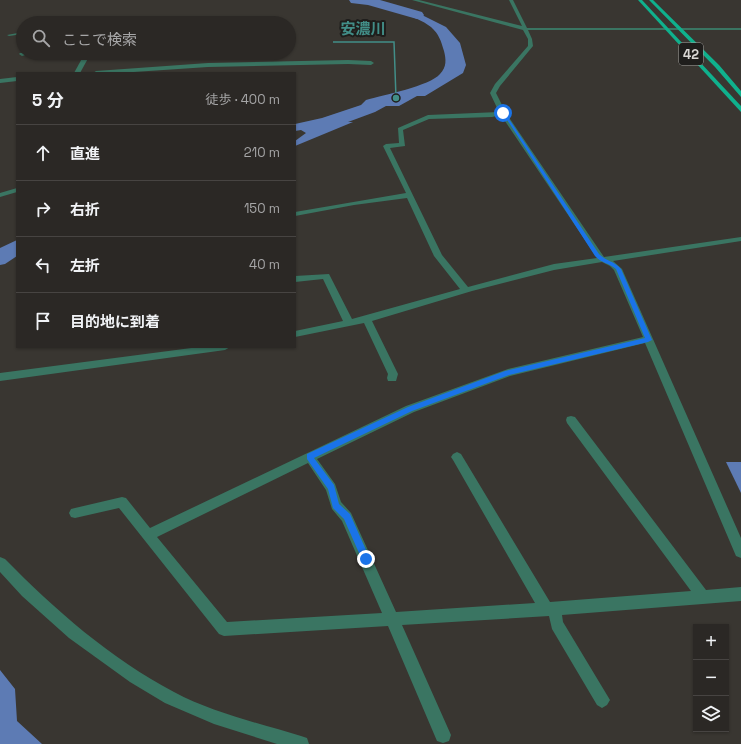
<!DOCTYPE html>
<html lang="ja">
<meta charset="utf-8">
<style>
:root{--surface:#2b2825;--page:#373432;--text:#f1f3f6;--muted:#a6a6a7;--line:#474442}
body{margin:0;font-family:"Space Grotesk","Noto Sans JP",sans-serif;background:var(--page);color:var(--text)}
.controls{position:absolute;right:12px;bottom:12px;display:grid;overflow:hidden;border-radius:0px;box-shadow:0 1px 3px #0004}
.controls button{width:36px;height:36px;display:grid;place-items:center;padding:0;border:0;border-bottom:1px solid var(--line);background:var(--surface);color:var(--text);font:20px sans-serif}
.stop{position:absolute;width:12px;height:12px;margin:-9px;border:3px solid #1a73e8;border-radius:50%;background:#fff}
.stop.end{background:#1a73e8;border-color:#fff;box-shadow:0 1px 4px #0008}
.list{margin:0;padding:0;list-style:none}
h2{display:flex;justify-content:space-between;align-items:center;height:52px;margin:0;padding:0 16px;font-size:17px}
h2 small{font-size:13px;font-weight:400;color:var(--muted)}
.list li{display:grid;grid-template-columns:26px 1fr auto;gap:12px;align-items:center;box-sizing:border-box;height:56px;padding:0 16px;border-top:1px solid var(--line)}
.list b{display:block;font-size:15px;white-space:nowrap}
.list em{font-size:13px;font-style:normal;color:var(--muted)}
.icon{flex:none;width:22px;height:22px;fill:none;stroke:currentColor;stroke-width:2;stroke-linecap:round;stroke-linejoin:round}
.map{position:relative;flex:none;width:741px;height:744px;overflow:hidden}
.search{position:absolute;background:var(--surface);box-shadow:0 1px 3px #0004;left:16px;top:16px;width:280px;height:44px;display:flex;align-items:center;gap:10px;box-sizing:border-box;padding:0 14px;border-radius:22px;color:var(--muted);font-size:15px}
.panel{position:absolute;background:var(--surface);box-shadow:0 1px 3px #0004;left:16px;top:72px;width:280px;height:276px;border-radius:0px}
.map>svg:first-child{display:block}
.water{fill:#5d7bb4}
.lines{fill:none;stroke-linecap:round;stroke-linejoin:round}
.river{fill:#5d7bb4;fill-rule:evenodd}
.street{fill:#3a7562;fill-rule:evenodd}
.primary{fill:#0fb18d;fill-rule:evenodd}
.route{fill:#1a73e8}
.labels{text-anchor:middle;stroke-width:4;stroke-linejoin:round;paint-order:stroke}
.shield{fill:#1f1e1c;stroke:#a2a09e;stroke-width:1}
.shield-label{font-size:13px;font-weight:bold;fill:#dad8d5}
.leader{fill:none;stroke:#428e88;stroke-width:1.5}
.callout-dot{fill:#428e88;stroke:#1f1e1c;stroke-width:1.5}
.callout-label{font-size:15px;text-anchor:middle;font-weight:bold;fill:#428e88;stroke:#1f1e1c;stroke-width:4;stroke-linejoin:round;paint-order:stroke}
</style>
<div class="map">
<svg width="741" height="744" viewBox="0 0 741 744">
<rect width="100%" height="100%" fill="#393631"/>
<g class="water">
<path d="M372 2 384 5 390 4 416 12 446 27 460 43 466 65 463 73 425 96H417L399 106H386L375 112 348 122H353L295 146V141L306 133 301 130 295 131V124L322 118 361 105 366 100C383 95 430 86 440 74 447 67 446 59 444 51 441 41 439 34 431 27 414 14 391 12 372 2Z"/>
<path d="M17 240V256L5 264 0 265V248Z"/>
<path d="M726 462H741V493Z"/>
<path d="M0 670 15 689 17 721 42 744H0Z"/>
</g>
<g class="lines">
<path class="river" d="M349 0H380L422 12 424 15 422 18 417 19 368 5 351 3Z"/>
<g class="street">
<path d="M412 0H419L522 26 509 0H513L527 28H741V30H528L532 39 533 46 500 86 496 93 506 113 604 257 741 237V241L613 261 622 269 741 538V558L736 556 645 343 510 376 414 412 317 459 335 484 341 502 351 513 396 612 535 603 453 460 451 457 453 454 457 452 461 454 550 602 691 591 567 423 566 420 567 417 571 416 575 417 706 590 741 587V601L562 615 563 622 607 695 610 700 607 705 602 708 597 705 552 629 549 616 402 625 451 735 449 741 443 743 437 741 388 626 224 636 219 634 119 508 75 518 71 517 69 513 71 509 75 508 122 497 126 498 150 528 406 406 508 369 643 337 614 270 610 266 602 262 554 270 472 291 372 321 398 374 396 381H388L387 378 388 374 364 323 295 337V331L343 321 323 279 295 282V276L329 274 352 319 460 289 434 256 407 198 354 205 295 216V212L406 193 383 146 386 144 399 143 398 128 428 115 499 112 490 93 495 84 528 46V39L523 30ZM501 115 597 258 554 264 468 287 442 255 390 148 405 146 403 130 429 119 492 117ZM308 463 326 490 332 509 342 521 382 613 227 622 157 537Z"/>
<path d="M204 16 206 17 208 23H204L202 18 113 19 88 23 83 22 113 17Z"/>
<path d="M23 32V34L9 36 7 35Z"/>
<path d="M20 53H33L22 56 19 54Z"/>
<path d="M85 53H91L80 73H74Z"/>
<path d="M348 60 371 61 374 63 371 65 348 64 208 67 119 73H93L96 71 208 63Z"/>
<path d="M17 77V81L0 83V79Z"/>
<path d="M17 188V192L0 197V193Z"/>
<path d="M199 347H230L225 350 0 381V373Z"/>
<path d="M0 557 5 559C54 609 111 659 174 692 213 713 259 723 301 736L307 738 309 744H277L214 724 165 703 130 682 69 638 22 596 0 572Z"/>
</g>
<g class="primary">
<path d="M638 0H642L741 106V112Z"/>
<path d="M649 0H653L719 65 741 91V97L715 67Z"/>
</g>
</g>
<path class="route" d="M502 112 505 113 599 254C606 261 614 261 621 269L652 340 648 342 509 375 412 411 314 458 334 485 339 504 350 514 370 559 366 563 363 562 344 519 333 508 328 489 307 459V454L408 407 505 371 645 338 616 269C609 263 601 263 595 256Z"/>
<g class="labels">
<rect class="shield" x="679" y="43" width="24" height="22" rx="3"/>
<g class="shield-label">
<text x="691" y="59">42</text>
</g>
</g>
<path class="leader" d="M396 98L394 42H333"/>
<circle class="callout-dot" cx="396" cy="98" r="4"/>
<g class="callout-label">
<text x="363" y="34">安濃川</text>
</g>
</svg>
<div class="controls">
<button>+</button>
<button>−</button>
<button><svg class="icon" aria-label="layers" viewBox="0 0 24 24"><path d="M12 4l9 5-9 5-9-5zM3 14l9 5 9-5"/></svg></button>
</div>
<div class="stop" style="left:503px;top:113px"></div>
<div class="stop end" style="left:366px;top:559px"></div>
<div class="search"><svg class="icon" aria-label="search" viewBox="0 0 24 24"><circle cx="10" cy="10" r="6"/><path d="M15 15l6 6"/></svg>ここで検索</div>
<section class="panel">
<h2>5 分<small>徒歩 · 400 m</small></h2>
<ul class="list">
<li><svg class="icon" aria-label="ahead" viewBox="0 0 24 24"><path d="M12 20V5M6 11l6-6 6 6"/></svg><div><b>直進</b></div><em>210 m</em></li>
<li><svg class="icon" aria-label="right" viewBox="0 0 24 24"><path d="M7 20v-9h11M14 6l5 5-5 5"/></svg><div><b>右折</b></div><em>150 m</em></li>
<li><svg class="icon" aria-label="left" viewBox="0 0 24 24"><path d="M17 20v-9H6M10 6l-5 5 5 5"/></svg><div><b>左折</b></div><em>40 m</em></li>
<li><svg class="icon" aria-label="arrive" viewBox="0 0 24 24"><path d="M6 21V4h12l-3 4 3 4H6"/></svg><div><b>目的地に到着</b></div></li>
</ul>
</section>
</div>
